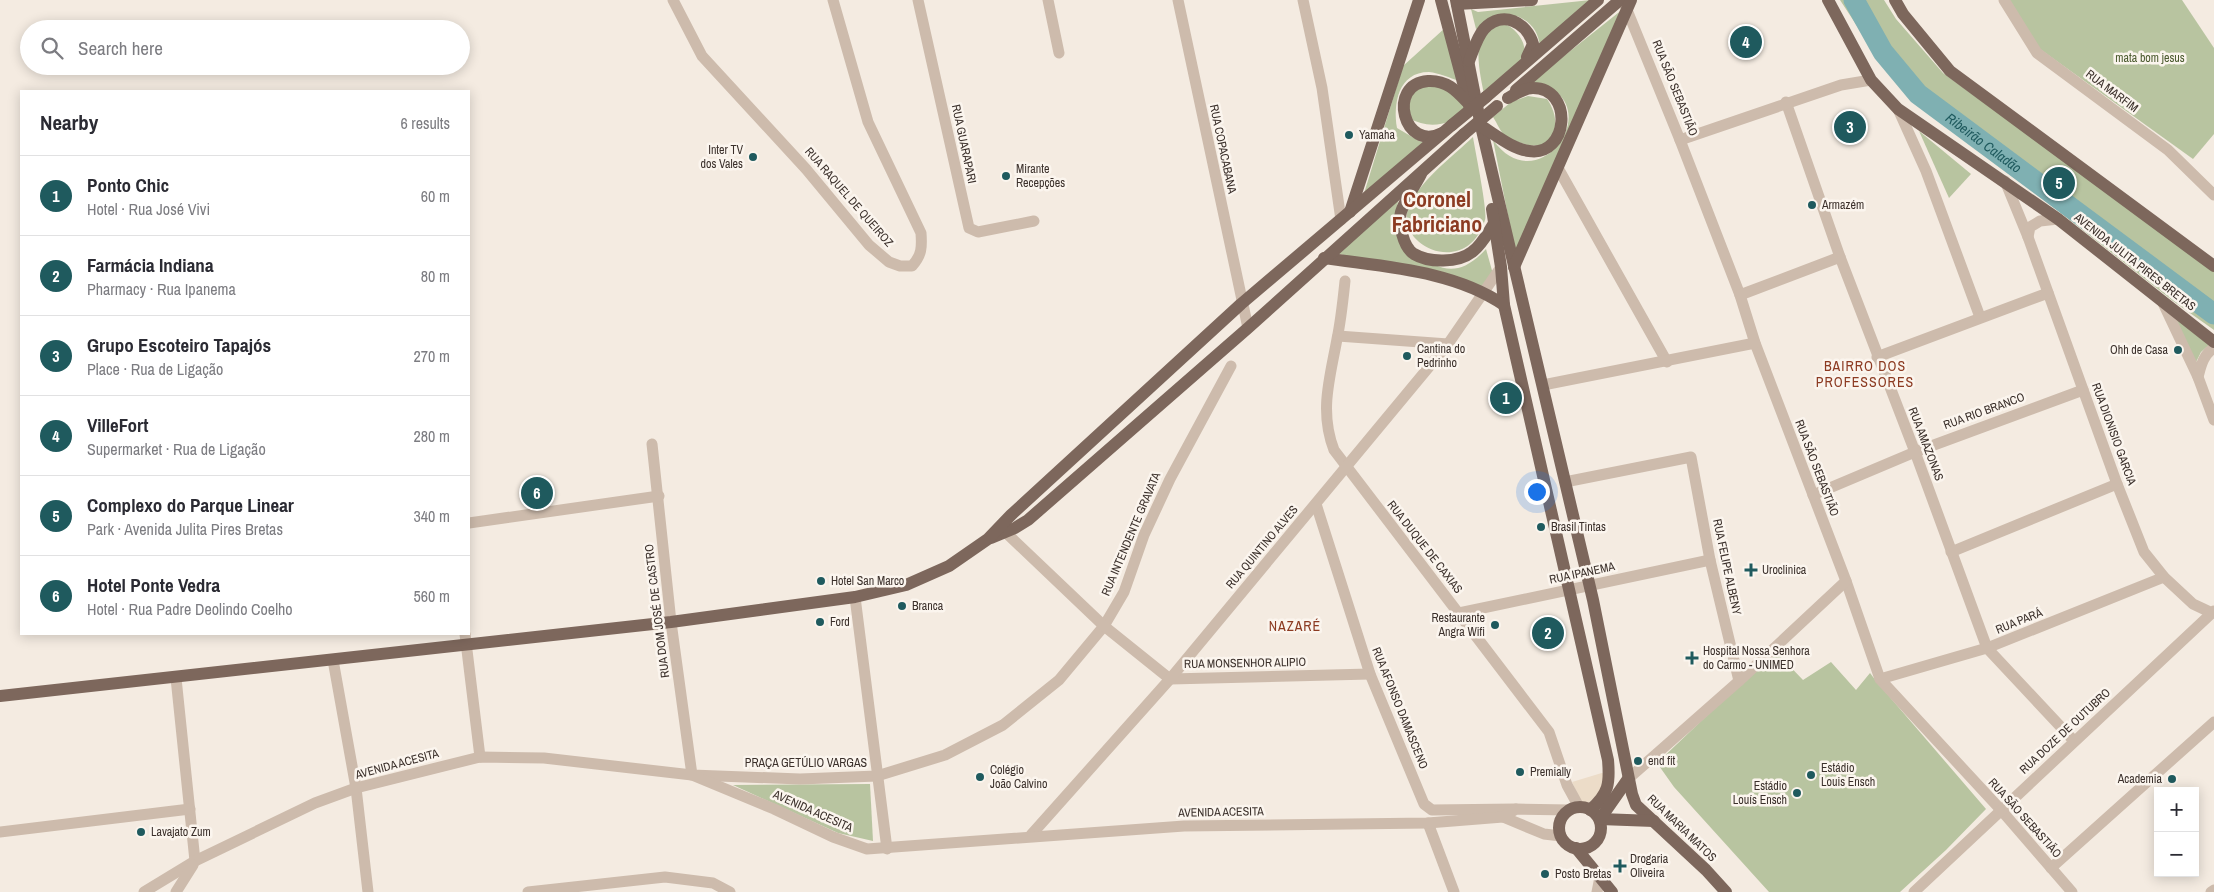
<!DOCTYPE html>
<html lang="en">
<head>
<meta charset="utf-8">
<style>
  :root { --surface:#fff; --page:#f7f7f7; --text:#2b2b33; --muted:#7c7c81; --line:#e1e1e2; --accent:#1f5a5e }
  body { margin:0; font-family:"Archivo Narrow",sans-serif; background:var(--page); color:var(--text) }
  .controls { position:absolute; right:15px; bottom:15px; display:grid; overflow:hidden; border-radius:0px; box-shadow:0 2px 12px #0003 }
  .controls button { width:45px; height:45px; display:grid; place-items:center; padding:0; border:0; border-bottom:1px solid var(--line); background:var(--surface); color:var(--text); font:25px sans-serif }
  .you { position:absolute; left:1536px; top:491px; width:18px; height:18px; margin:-12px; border:4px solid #fff; border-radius:50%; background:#1a73e8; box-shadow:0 0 0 8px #1a73e833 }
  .badge { display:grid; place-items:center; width:32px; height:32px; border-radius:50%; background:var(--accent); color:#fff; font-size:16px; font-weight:700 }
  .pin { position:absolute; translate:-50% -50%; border:2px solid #fff; box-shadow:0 1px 5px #0006 }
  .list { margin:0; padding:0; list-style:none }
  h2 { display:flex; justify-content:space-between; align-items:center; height:65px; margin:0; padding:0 20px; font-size:21px }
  h2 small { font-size:16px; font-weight:400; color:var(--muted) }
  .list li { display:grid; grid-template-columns:32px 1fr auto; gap:15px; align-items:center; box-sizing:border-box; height:80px; padding:0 20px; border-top:1px solid var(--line) }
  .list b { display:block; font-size:19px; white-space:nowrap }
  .list p { margin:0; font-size:16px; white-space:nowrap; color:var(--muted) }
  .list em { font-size:16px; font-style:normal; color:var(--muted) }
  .icon { flex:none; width:28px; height:28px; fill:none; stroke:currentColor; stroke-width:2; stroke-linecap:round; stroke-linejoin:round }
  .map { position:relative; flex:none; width:2214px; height:892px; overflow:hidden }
  .search { position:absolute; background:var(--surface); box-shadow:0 2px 12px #0003; left:20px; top:20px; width:450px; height:55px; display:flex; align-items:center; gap:12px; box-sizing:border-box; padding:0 18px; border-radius:28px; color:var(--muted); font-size:19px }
  .panel { position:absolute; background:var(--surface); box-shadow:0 2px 12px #0003; left:20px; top:90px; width:450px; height:545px; border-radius:0px }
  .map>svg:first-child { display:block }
  .green { fill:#b8c4a0 }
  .plaza { fill:#ecdcc8 }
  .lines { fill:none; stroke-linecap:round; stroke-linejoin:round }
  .river { stroke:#7fb0b2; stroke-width:21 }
  .minor { stroke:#cdbbac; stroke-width:11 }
  .major { stroke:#7d675c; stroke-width:12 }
  .major-bridge { stroke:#7d675c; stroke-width:12 }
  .poi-dot { fill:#1f5a5e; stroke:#fbf5ee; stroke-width:2 }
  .labels { text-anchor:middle; stroke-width:5; stroke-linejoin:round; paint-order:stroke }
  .park-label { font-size:12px; fill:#4a5a2e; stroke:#fbf5ee }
  .street-label { font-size:12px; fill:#3b302b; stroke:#fbf5ee }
  .poi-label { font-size:12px; fill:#3b302b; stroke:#fbf5ee; text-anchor:start }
  .water-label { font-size:14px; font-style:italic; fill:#1f5a5e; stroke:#fbf5ee }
  .neighbourhood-label { font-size:14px; letter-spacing:1px; fill:#8c3b22; stroke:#fbf5ee }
  .town-label { font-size:22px; font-weight:bold; fill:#8c3b22; stroke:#fbf5ee }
</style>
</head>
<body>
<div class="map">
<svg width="2214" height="892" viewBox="0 0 2214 892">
  <rect width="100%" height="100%" fill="#f4ebe1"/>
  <g class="green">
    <path d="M1591 0 1540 46C1538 31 1531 22 1517 16L1476 29 1471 9 1478 12Z"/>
    <path d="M1840 0H1884L1896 19 1943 73 2214 270V330L2173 301 1912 96 1876 55Z"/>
    <path d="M2008 0H2182L2214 48V134L2193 159 2033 44Z"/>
    <path d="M1623 9 1516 256 1493 140C1535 198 1595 121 1556 92 1549 87 1538 85 1530 83Z"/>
    <path d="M1507 25C1520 32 1531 49 1520 63 1511 75 1496 84 1484 94 1481 78 1470 36 1491 27 1496 25 1502 25 1507 25Z"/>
    <path d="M1445 28 1459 81C1450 78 1439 73 1429 72 1398 72 1393 104 1397 128L1419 141 1431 144 1362 200 1403 66Z"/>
    <path d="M1425 83 1453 92 1467 111C1450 125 1429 130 1409 118L1408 93Z"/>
    <path d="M1528 96 1547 99C1564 123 1555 155 1521 143 1517 141 1510 140 1506 137 1501 133 1497 123 1493 117L1511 102Z"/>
    <path d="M1919 131 1971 174 1949 198Z"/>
    <path d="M1473 137C1475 150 1488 212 1485 220 1466 281 1390 244 1410 204 1423 178 1452 157 1473 137Z"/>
    <path d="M1399 198 1397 206 1399 238C1430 263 1451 287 1486 249L1493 274 1484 287 1335 253Z"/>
    <path d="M2175 318 2209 345 2201 352 2195 364Z"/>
    <path d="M1775 651 1803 680 1831 662 1856 690 1870 673 1876 681 1986 809 1946 850 1900 892H1769L1674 787 1657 763Z"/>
    <path d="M870 784 873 841 838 833 733 785Z"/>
  </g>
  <path class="plaza" d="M1605 772 1604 789 1586 805 1582 803 1572 782Z"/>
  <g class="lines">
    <path class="river" id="s1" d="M1854 0 1883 52 1918 94 2214 314"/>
    <g class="minor">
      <path d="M673 0 702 56 806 169 869 245 889 262 900 266H912C922 255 922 247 921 233L868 122 833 0"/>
      <path d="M918 0 969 228 978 232 1034 221"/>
      <path d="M1048 0 1059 53"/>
      <path d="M1178 0 1248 328"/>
      <path d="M1303 0 1322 88 1341 220"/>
      <path d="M2004 0 2037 53 2168 150 2214 195"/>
      <path d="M1625 5 1680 140 1740 295 1755 343 1846 581 1880 679 2001 810 2072 892"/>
      <path d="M1786 102 1840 257 1915 452 1987 648 2074 741"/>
      <path d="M1898 109 1926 171 1980 317"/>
      <path d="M1680 140 1841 85 1871 80"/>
      <path d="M1558 168 1667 362"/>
      <path d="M2005 181 2028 237 2117 484 2144 552 2164 577 2193 604 2212 613"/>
      <path d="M2028 237 2030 227 2040 221 2058 219"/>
      <path d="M1345 281C1343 300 1341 320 1337 339 1330 378 1319 411 1334 450L1549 732 1567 785 1579 807"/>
      <path d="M1740 295 1840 257"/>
      <path d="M2162 301 2198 377 2214 420"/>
      <path d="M1338 336 1448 344"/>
      <path d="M1877 357 2048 293"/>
      <path d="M2198 377C2201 366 2203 355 2214 348"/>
      <path d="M1543 385 1755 343"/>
      <path d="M652 444 671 622 692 775 800 779 877 776 945 755 1003 725 1059 680 1104 626 1124 592 1144 535 1170 479 1231 366"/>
      <path d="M1565 482 1691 457 1710 560 1739 681"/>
      <path d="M1813 495 1915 452 2083 390"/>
      <path d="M1316 504 1370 674 1424 804 1432 810 1516 809"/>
      <path d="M469 523 659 496"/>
      <path d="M1000 527 1104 626 1170 679 1370 674"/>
      <path d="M1951 552 2117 484"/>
      <path d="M855 597 887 849"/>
      <path d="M1459 613 1710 560"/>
      <path d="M465 634 480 757"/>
      <path d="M333 660 356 788 368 892"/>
      <path d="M176 678 195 861"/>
      <path d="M1880 679 1987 648 2164 577"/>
      <path d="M1628 779 1739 681 1846 581"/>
      <path d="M1503 817 1544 834 1561 836"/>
      <path d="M1428 823 1454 892"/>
      <path d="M0 832 190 809"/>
      <path d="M1031 835 1170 679 1448 344 1501 267"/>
      <path d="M2051 868 2214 722"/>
      <path d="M144 892 195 861 315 803 356 788 480 757 544 758 692 775 774 809 833 837 867 849 1184 826 1428 823 1503 817 1516 809 1570 810"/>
      <path d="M176 892 193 865"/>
      <path d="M528 892 665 877 713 883 730 892"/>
      <path d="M1597 892 1600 877"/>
      <path d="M1914 892 2214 611"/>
      <path d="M2211 892 2214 890"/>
    </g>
    <g class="major">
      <path d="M1441 0 1470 109"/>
      <path d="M1456 0 1481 126 1593 600 1632 794 1636 805 1706 870 1726 892"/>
      <path d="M1828 0 1871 80 1898 109 2058 219 2214 342"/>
      <path d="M1895 0 1903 14 1950 71 2214 266"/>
      <path d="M1457 4 1532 0"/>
      <path d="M1469 61C1473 51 1477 37 1484 29 1503 9 1527 23 1533 44L1527 57"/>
      <path d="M1516 90 1620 0"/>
      <path d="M1486 97 1598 0"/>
      <path d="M1481 126C1496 135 1512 149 1529 151 1569 157 1574 88 1533 88 1525 88 1515 94 1508 98"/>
      <path d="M1442 133C1404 153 1386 84 1428 81 1446 80 1456 90 1467 102"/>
      <path d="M1421 174C1415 186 1405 199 1401 212 1398 223 1403 247 1414 254 1429 263 1458 263 1472 252 1482 245 1488 232 1495 222"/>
      <path d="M1492 209 1501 267 1504 305 1608 760C1610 783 1609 794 1590 810"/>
      <path d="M1350 212 1419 0"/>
      <path d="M1324 258C1384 267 1453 270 1504 305"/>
      <path d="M1514 267 1631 0"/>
      <path d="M991 538 1015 528 1028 520 1248 328 1464 134"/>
      <path d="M0 696 671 622 855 597 906 585 949 566 988 539 1011 515 1241 304 1452 125"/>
      <circle cx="1580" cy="828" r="21"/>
      <path d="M1600 819 1654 821"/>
      <path d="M1600 819 1628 779"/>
      <path d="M1576 848 1612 892"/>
    </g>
    <g class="major-bridge">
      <path d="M1452 125 1486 97"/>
      <path d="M1464 134 1497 106"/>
    </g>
  </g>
  <g class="poi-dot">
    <circle cx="1349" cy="135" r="5"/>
    <circle cx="753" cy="157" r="5"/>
    <circle cx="1006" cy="176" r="5"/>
    <circle cx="1812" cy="205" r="5"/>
    <circle cx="2178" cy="350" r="5"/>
    <circle cx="1407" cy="356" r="5"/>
    <circle cx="1541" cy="527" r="5"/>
    <path d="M1748.5 562.5h5v5h5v5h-5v5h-5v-5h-5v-5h5z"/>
    <circle cx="821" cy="581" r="5"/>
    <circle cx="902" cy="606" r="5"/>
    <circle cx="820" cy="622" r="5"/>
    <circle cx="1495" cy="625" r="5"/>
    <path d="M1689.5 650.5h5v5h5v5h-5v5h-5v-5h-5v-5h5z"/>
    <circle cx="1638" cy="761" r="5"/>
    <circle cx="1520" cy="772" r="5"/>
    <circle cx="1811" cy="775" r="5"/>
    <circle cx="980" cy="777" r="5"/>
    <circle cx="2172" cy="779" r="5"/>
    <circle cx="1797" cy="793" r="5"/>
    <circle cx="141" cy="832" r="5"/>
    <path d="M1617.5 858.5h5v5h5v5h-5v5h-5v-5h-5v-5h5z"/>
    <circle cx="1545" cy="874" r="5"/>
  </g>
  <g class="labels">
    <g class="park-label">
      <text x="2150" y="62">mata bom jesus</text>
    </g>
    <g class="street-label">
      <text transform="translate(1675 88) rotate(68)" y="4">RUA SÃO SEBASTIÃO</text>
      <text transform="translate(2112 91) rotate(37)" y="4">RUA MARFIM</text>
      <text transform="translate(964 144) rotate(78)" y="4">RUA GUARAPARI</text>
      <text transform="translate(1223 149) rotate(78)" y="4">RUA COPACABANA</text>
      <text transform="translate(849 197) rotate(49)" y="4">RUA RAQUEL DE QUEIROZ</text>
      <text transform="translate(2135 262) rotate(38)" y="4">AVENIDA JULITA PIRES BRETAS</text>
      <text transform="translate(1984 411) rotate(-20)" y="4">RUA RIO BRANCO</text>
      <text transform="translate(2114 434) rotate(70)" y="4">RUA DIONISIO GARCIA</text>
      <text transform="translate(1926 444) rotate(69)" y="4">RUA AMAZONAS</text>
      <text transform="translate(1817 468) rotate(69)" y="4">RUA SÃO SEBASTIÃO</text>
      <text transform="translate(1131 534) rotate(-67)" y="4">RUA INTENDENTE GRAVATA</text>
      <text transform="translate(1262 547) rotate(-50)" y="4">RUA QUINTINO ALVES</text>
      <text transform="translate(1425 547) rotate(52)" y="4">RUA DUQUE DE CAXIAS</text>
      <text transform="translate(1727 567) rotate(78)" y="4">RUA FELIPE ALBENY</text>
      <text transform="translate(1582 573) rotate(-12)" y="4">RUA IPANEMA</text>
      <text transform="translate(657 611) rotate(-97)" y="4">RUA DOM JOSÉ DE CASTRO</text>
      <text transform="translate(2019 621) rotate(-22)" y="4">RUA PARÁ</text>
      <text transform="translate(1245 663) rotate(-1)" y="4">RUA MONSENHOR ALIPIO</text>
      <text transform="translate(1400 708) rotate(68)" y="4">RUA AFONSO DAMASCENO</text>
      <text transform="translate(2065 731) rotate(-43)" y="4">RUA DOZE DE OUTUBRO</text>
      <text x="806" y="767">PRAÇA GETÚLIO VARGAS</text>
      <text transform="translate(397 764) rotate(-15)" y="4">AVENIDA ACESITA</text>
      <text transform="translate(813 811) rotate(24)" y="4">AVENIDA ACESITA</text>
      <text transform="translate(1221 812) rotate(-1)" y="4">AVENIDA ACESITA</text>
      <text transform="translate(2025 818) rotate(48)" y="4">RUA SÃO SEBASTIÃO</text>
      <text transform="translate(1682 828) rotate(44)" y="4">RUA MARIA MATOS</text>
    </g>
    <g class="poi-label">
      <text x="1359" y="139">Yamaha</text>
      <text x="743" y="154" text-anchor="end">Inter TV<tspan x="743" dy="14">dos Vales</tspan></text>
      <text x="1016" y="173">Mirante<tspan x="1016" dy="14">Recepções</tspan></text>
      <text x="1822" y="209">Armazém</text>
      <text x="1417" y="353">Cantina do<tspan x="1417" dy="14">Pedrinho</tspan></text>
      <text x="2168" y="354" text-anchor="end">Ohh de Casa</text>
      <text x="1551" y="531">Brasil Tintas</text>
      <text x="1762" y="574">Uroclinica</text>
      <text x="831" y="585">Hotel San Marco</text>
      <text x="912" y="610">Branca</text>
      <text x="1485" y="622" text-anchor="end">Restaurante<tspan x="1485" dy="14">Angra Wifi</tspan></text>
      <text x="830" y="626">Ford</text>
      <text x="1703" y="655">Hospital Nossa Senhora<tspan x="1703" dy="14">do Carmo - UNIMED</tspan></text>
      <text x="1648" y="765">end fit</text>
      <text x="1821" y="772">Estádio<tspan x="1821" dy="14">Louis Ensch</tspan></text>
      <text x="990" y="774">Colégio<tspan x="990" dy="14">João Calvino</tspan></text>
      <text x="1530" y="776">Premially</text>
      <text x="2162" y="783" text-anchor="end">Academia</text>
      <text x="1787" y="790" text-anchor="end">Estádio<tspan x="1787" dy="14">Louís Ensch</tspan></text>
      <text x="151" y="836">Lavajato Zum</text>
      <text x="1630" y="863">Drogaria<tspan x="1630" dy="14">Oliveira</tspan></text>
      <text x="1555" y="878">Posto Bretas</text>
    </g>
    <g class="water-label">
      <text dy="5" stroke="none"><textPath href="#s1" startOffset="196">Ribeirão Caladão</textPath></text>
    </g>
    <g class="neighbourhood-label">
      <text x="1865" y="371">BAIRRO DOS<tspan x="1865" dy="16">PROFESSORES</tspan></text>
      <text x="1295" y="631">NAZARÉ</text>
    </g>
    <g class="town-label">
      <text x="1437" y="207">Coronel<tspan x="1437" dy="25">Fabriciano</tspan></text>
    </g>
  </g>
</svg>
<div class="controls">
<button>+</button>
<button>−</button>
</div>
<div class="you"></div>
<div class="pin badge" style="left:1506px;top:398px">1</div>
<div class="pin badge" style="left:1548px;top:633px">2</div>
<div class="pin badge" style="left:1850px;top:127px">3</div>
<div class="pin badge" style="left:1746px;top:42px">4</div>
<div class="pin badge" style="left:2059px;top:183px">5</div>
<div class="pin badge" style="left:537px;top:493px">6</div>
<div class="search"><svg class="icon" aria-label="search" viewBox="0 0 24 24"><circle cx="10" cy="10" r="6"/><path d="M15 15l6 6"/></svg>Search here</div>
<section class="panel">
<h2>Nearby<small>6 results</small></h2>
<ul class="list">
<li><span class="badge">1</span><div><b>Ponto Chic</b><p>Hotel · Rua José Vivi</p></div><em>60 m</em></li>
<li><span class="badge">2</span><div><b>Farmácia Indiana</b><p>Pharmacy · Rua Ipanema</p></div><em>80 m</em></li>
<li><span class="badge">3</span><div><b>Grupo Escoteiro Tapajós</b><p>Place · Rua de Ligação</p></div><em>270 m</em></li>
<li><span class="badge">4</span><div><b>VilleFort</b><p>Supermarket · Rua de Ligação</p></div><em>280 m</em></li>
<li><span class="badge">5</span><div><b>Complexo do Parque Linear</b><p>Park · Avenida Julita Pires Bretas</p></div><em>340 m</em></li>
<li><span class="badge">6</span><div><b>Hotel Ponte Vedra</b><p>Hotel · Rua Padre Deolindo Coelho</p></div><em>560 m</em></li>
</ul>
</section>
</div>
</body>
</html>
